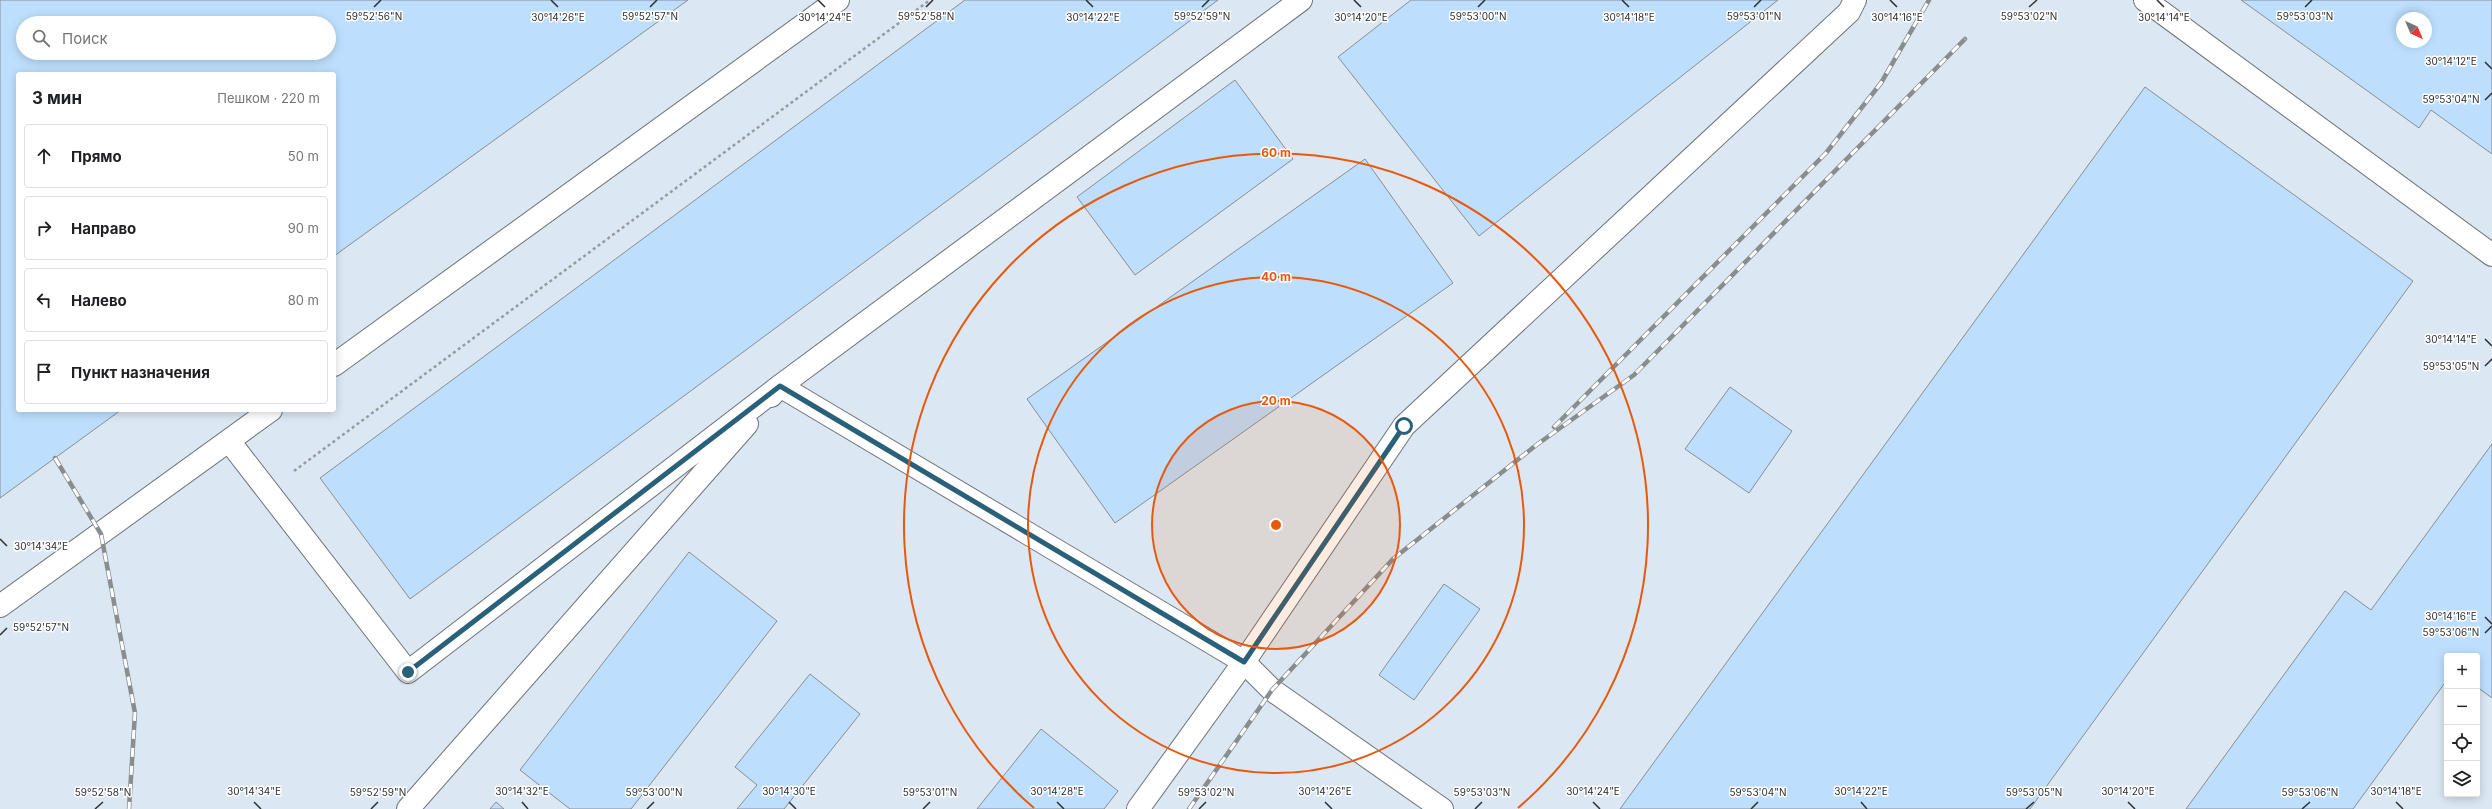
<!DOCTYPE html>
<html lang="ru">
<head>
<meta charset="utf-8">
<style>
  :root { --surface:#fff; --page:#f6f6f6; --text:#202124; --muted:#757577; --line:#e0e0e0 }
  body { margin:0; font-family:Inter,sans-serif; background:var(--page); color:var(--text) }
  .controls { position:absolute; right:12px; bottom:12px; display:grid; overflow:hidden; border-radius:4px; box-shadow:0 2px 10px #0003 }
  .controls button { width:36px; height:36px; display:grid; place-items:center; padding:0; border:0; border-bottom:1px solid var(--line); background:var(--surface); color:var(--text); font:20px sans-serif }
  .compass { position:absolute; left:2396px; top:12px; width:36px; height:36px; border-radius:50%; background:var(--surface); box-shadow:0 2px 10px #0003; rotate:136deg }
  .stop { position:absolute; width:12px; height:12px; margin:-9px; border:3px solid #29607a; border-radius:50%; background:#fff }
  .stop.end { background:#29607a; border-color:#fff; box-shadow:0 1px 4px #0008 }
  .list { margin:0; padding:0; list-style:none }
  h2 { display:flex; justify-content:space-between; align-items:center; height:52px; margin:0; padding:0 16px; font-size:17px }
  h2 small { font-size:13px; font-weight:400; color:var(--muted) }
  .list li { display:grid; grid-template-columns:26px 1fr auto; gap:12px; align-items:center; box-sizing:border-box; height:64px; margin:0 8px 8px; padding:0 8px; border:1px solid var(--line); border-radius:4px }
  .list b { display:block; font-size:15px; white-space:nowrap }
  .list em { font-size:13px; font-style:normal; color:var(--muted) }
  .icon { flex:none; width:22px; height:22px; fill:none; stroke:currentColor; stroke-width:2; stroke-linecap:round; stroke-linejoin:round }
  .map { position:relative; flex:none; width:2492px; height:809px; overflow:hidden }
  .search { position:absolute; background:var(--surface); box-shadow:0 2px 10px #0003; left:16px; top:16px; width:320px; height:44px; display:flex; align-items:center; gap:10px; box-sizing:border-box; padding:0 14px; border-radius:22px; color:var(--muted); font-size:15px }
  .panel { position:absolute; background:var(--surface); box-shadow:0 2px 10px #0003; left:16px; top:72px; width:320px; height:340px; border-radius:4px }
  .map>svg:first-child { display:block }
  .built { fill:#dbe7f2; fill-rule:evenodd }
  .building { fill:#bddffd; stroke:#888e92; fill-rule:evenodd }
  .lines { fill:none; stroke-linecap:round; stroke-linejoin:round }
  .lane-casing { stroke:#6e7378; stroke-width:24 }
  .path { stroke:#979b9f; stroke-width:2.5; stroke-dasharray:3 3; stroke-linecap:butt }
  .lane { stroke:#fff; stroke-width:22 }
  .rail-casing { stroke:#888d90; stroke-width:4.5 }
  .rail { stroke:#fff; stroke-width:3; stroke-dasharray:9; stroke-linecap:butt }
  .route { stroke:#29607a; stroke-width:5 }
  .ticks { fill:none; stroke:#2c2f31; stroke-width:1.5 }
  .ring { fill:none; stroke:#e8590c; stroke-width:2 }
  .ticks-label { font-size:10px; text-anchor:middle; fill:#2c2f31; stroke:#fff; stroke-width:3; stroke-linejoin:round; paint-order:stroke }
  .centre { fill:#e8590c; stroke:#fff; stroke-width:2 }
  .ring-label { font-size:12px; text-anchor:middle; font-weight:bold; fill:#e8590c; stroke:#fff; stroke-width:3; stroke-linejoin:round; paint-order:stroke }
</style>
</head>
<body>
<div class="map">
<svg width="2492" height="809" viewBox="0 0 2492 809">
  <rect width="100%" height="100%" fill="#ebf1f7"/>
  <path class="built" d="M0 0H2492V809H0ZM2402 18H2426V42H2402ZM23 23H329V53H23ZM18 74H334V410H18ZM2447 656H2477V794H2447Z"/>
  <g class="building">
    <path d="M0 0H688L334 256V74H18V410H121L0 498ZM23 23H329V53H23Z"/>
    <path d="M965 0H1218L410 599 320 478Z"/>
    <path d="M1411 0H1778L1479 236 1338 57Z"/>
    <path d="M2241 0H2492V154L2431 110 2419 128ZM2402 18H2426V42H2402Z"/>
    <path d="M1235 80 1293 159 1135 275 1077 197Z"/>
    <path d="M2145 87 2413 281 2030 809H1620Z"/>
    <path d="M1365 159 1453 283 1115 523 1027 399Z"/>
    <path d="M1730 387 1792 431 1749 493 1685 449Z"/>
    <path d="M2492 444V698L2477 687V656H2447V680L2353 809H2186L2345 591 2371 610Z"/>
    <path d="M689 552 777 621 631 809H570L520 770Z"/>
    <path d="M1444 584 1480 609 1414 700 1379 675Z"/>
    <path d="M810 674 860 714 784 809H737L757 785 735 767Z"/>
    <path d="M1041 729 1118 791 1104 809H977Z"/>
    <path d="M496 802 504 809H490Z"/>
  </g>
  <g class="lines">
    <g class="lane-casing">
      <g id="lane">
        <path d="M2145 0 2492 255"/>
        <path d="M334 365 838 0"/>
        <path d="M771 396 780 386 1244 662 1272 690 1442 809"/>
        <path d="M229 441 408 672 780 386 1301 0"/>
        <path d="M0 606 271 410"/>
        <path d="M408 809 747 424"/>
        <path d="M1138 809 1244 662 1404 426 1849 12 1855 0"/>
      </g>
    </g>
    <path class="path" d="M294 471 930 0"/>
    <use href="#lane" class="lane"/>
    <g class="rail-casing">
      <g id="rail">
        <path d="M1554 427 1826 153 1881 83 1929 0"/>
        <path d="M55 458 101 534 135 713 129 809"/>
        <path d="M1189 809 1272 690 1393 559 1535 446 1634 375 1965 39"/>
      </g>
    </g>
    <use href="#rail" class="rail"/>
  </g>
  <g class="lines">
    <path class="route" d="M408 672 780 386 1244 662 1404 426"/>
  </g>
  <path class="ticks" d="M551 0 558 7M818 0 825 7M1086 0 1093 7M1354 0 1361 7M1622 0 1629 7M1890 0 1897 7M2157 0 2164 7M374 7 381 0M650 7 657 0M926 7 933 0M1202 7 1209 0M1478 7 1485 0M1754 7 1761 0M2029 7 2037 0M2305 7 2312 0M2485 62 2492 69M2485 100 2492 93M2485 339 2492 346M2485 366 2492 359M0 539 7 546M2485 617 2492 624M2485 633 2492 626M0 635 7 628M254 802 261 809M522 802 528 809M789 802 796 809M1057 802 1064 809M1325 802 1332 809M1593 802 1600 809M1861 802 1867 809M2128 802 2135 809M2396 802 2403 809M95 809 103 802M371 809 378 802M647 809 654 802M923 809 930 802M1199 809 1206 802M1475 809 1482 802M1751 809 1758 802M2026 809 2034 802M2302 809 2310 802"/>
  <circle cx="1276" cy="525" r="124" fill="#e8590c" fill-opacity=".12"/>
  <g class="ring">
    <circle cx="1276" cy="525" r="124"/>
    <circle cx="1276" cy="525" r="248"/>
    <path d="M1034 808A372 372 0 1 1 1518 808"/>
  </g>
  <g class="ticks-label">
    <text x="374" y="20">59°52'56"N</text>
    <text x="650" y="20">59°52'57"N</text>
    <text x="926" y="20">59°52'58"N</text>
    <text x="1202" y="20">59°52'59"N</text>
    <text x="1478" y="20">59°53'00"N</text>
    <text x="1754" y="20">59°53'01"N</text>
    <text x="2029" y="20">59°53'02"N</text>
    <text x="2305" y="20">59°53'03"N</text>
    <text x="558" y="21">30°14'26"E</text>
    <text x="825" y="21">30°14'24"E</text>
    <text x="1093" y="21">30°14'22"E</text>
    <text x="1361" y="21">30°14'20"E</text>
    <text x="1629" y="21">30°14'18"E</text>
    <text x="1897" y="21">30°14'16"E</text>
    <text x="2164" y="21">30°14'14"E</text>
    <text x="2451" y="65">30°14'12"E</text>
    <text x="2451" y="103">59°53'04"N</text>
    <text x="2451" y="343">30°14'14"E</text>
    <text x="2451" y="370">59°53'05"N</text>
    <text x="41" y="550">30°14'34"E</text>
    <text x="2451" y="620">30°14'16"E</text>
    <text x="41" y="631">59°52'57"N</text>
    <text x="2451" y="636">59°53'06"N</text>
    <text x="254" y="795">30°14'34"E</text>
    <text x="522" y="795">30°14'32"E</text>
    <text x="789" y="795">30°14'30"E</text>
    <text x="1057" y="795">30°14'28"E</text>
    <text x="1325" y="795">30°14'26"E</text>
    <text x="1593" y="795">30°14'24"E</text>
    <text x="1861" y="795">30°14'22"E</text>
    <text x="2128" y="795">30°14'20"E</text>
    <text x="2396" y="795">30°14'18"E</text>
    <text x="103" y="796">59°52'58"N</text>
    <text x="378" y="796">59°52'59"N</text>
    <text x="654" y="796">59°53'00"N</text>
    <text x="930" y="796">59°53'01"N</text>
    <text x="1206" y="796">59°53'02"N</text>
    <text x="1482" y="796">59°53'03"N</text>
    <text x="1758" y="796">59°53'04"N</text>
    <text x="2034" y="796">59°53'05"N</text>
    <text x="2310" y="796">59°53'06"N</text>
  </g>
  <circle cx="1276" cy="525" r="6" class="centre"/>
  <g class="ring-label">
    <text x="1276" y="157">60 m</text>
    <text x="1276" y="281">40 m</text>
    <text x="1276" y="405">20 m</text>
  </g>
</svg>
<div class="controls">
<button>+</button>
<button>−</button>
<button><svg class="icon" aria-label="locate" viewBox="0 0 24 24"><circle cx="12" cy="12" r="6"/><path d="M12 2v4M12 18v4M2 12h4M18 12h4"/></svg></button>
<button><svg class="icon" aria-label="layers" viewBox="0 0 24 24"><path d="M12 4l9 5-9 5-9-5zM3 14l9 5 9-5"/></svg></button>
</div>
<svg class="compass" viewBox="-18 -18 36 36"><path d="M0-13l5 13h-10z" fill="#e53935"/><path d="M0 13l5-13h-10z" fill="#757577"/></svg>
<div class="stop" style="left:1404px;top:426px"></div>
<div class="stop end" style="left:408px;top:672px"></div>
<div class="search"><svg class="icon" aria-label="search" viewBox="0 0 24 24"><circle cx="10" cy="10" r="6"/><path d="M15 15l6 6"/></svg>Поиск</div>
<section class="panel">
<h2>3 мин<small>Пешком · 220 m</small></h2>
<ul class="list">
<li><svg class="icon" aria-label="ahead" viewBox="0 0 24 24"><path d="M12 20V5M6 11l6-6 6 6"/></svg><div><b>Прямо</b></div><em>50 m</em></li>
<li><svg class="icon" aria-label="right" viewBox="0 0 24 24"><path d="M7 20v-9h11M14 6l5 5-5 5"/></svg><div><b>Направо</b></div><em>90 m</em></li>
<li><svg class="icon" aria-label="left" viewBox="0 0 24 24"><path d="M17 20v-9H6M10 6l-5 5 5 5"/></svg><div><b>Налево</b></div><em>80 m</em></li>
<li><svg class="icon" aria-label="arrive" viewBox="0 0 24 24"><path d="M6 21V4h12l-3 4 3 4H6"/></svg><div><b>Пункт назначения</b></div></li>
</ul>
</section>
</div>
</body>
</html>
